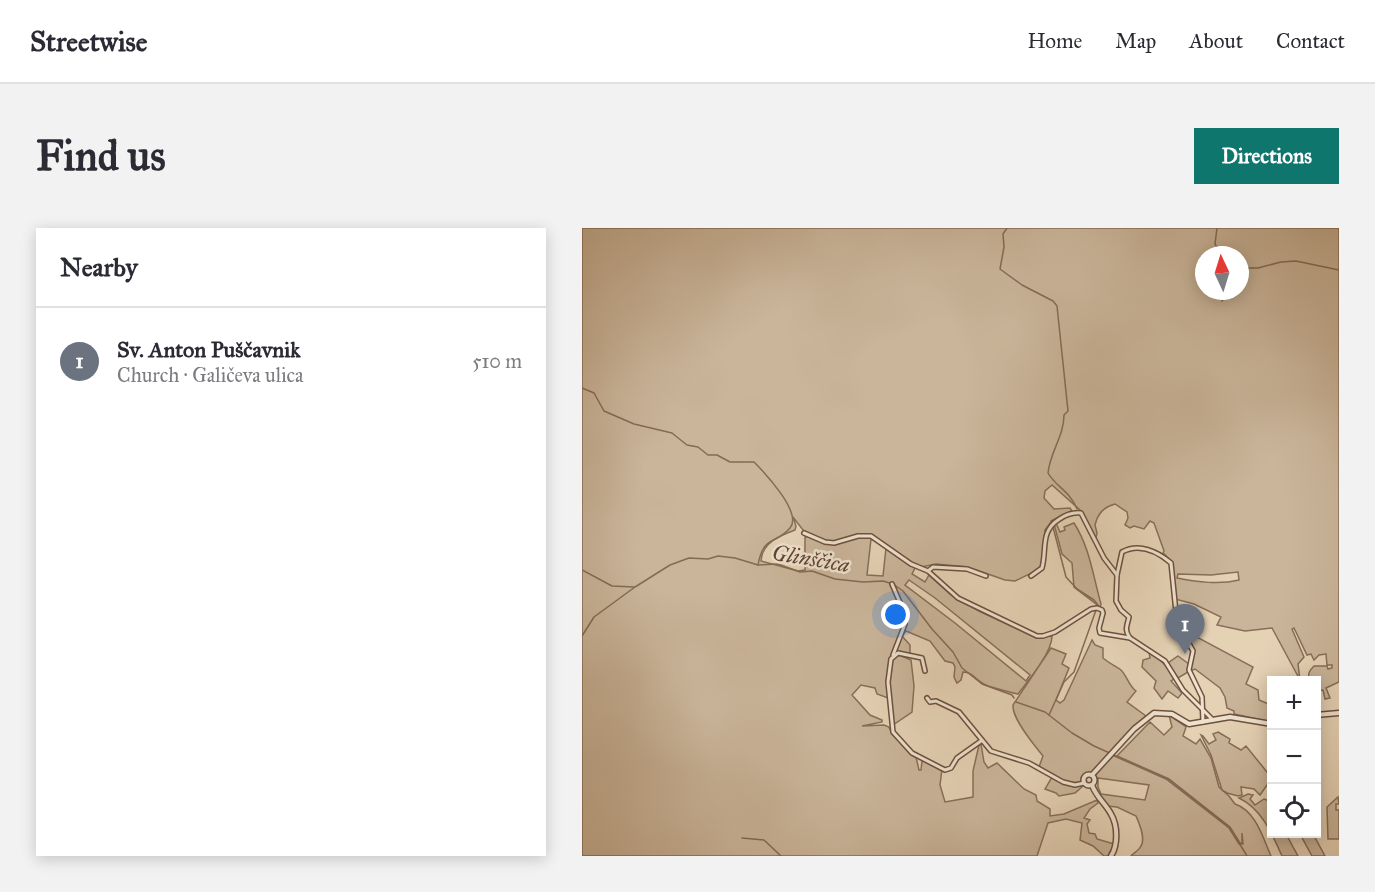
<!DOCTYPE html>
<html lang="en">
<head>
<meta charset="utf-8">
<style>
  :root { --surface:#fff; --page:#f2f2f3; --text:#2b2b33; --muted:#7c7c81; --line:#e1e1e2; --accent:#0f766e }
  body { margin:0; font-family:"IM FELL Great Primer",serif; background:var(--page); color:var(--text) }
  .controls { position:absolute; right:18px; bottom:18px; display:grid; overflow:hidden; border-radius:0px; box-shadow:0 3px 15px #0003 }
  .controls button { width:54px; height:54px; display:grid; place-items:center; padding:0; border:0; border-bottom:2px solid var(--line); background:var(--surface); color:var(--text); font:30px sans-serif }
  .compass { position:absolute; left:613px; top:18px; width:54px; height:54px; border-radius:50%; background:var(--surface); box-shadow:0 3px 15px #0003; rotate:356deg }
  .you { position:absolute; left:314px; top:387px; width:21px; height:21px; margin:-15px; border:4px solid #fff; border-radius:50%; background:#1a73e8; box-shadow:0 0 0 9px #1a73e833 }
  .badge { display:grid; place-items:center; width:39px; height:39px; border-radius:50%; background:var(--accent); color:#fff; font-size:20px; font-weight:700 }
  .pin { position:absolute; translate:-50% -50px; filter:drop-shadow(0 2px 3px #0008) }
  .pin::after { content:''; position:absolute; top:32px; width:21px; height:18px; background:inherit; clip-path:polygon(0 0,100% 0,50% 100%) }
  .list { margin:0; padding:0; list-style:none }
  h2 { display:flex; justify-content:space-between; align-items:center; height:78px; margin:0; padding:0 24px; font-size:26px }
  h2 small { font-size:20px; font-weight:400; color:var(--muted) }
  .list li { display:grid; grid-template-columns:39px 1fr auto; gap:18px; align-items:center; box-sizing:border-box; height:108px; padding:0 24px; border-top:2px solid var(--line) }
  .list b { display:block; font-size:22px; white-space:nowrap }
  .list p { margin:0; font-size:20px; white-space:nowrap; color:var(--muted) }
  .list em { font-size:20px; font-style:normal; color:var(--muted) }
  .icon { flex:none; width:33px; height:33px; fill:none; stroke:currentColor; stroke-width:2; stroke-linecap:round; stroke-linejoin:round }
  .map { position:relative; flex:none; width:757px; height:628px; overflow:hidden; border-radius:0px }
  header { display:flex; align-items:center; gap:36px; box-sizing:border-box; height:84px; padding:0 30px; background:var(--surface); border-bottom:2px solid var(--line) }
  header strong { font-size:28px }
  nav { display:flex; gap:33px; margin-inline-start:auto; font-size:21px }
  .intro { display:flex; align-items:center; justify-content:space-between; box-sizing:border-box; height:144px; padding:0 36px }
  h1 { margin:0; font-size:42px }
  .button { padding:15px 27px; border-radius:0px; background:var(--accent); color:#fff; font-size:21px; font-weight:700 }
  main { display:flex; gap:36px; padding:0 36px }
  aside { flex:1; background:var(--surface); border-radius:0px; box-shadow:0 3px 15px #0003 }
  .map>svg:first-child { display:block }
  .green { fill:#cab59a; stroke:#886e58; stroke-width:1.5; fill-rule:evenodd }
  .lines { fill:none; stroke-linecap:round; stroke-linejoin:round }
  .stream { stroke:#856a55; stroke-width:1.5 }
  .minor-casing { stroke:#6e513e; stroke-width:6 }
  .tertiary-casing { stroke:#6e513e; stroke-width:7 }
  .minor { stroke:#eee2cf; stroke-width:3 }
  .tertiary { stroke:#eee2cf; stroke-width:4 }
  .labels { text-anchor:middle; stroke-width:5; stroke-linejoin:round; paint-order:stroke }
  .water-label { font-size:22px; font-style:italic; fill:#614230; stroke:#eee2cf }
</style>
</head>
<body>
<header>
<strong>Streetwise</strong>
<nav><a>Home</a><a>Map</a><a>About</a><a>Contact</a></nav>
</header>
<div class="intro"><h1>Find us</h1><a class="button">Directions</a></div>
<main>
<aside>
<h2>Nearby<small></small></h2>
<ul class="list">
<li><span class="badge" style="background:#6b7280">1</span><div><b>Sv. Anton Puščavnik</b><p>Church · Galičeva ulica</p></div><em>510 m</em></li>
</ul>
</aside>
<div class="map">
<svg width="757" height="628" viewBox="0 0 757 628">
  <rect width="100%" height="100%" fill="#e5d2b5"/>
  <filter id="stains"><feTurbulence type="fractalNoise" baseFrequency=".00333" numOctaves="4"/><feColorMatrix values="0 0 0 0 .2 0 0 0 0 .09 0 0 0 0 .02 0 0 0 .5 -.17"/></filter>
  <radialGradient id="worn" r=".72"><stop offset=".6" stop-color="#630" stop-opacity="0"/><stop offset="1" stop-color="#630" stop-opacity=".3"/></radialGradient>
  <g class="green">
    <path d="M0 0H757V454L744 460 748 470 743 471 741 462 735 463 734 452H727C726 445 727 443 732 438H745L746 441 750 440V437H745L744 426 737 427 732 432 729 426 725 427 712 400 710 401 722 429 716 436 718 452 690 400 663 403 635 397 639 389 612 376 593 371C592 356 594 334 581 325L582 323 572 295 568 293 562 301 552 298 548 300 543 297 546 290 545 284 533 276C522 279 516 285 513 297L515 305 514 310 498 282 470 257 463 263 462 270 472 281 488 280 490 283 469 294 463 302 460 336 456 342 433 353 423 352 386 339 354 336 339 339 329 335 312 322 289 311 285 347 301 348 304 320 333 340 330 346 343 354 347 347 369 367 397 383 453 409 470 408C470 425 446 453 436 466 426 464 416 461 406 458 394 454 392 444 381 444L379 452 375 455 372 449 373 439 371 435 363 433 348 413 324 403 320 408 328 417V425L327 426 311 423 306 438V470L295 466 293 460 279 457 270 467 288 487 300 492V494L280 498 302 497 307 499 310 506 334 529 337 542H339L340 533 343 532 360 541 358 557 363 574 391 569V543L397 517 399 516 402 534 406 540 415 535 442 561 454 567 455 573 468 581V588L482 586 515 572 516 575 508 581 502 590 508 592 505 596 507 605 513 606 515 611 532 616 526 628H522L511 618 498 612 500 595 484 591 466 595 455 628H0ZM622 27H658V63H622ZM211 289 221 302 232 308 223 309V342L216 343 179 333C180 315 197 308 213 302L214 298ZM656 344 657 352C637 357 616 354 595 350L596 346 629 347ZM327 352 353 370 448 447 444 453 373 395 323 357Z"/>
    <path d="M474 295 478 304 483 302 482 299 492 295C508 320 511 348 519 376L518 379 492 359 490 335 480 326 472 296Z"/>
    <path d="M596 393 602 397H612L609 406 671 439 664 456 676 462 677 472 689 477V494L652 486V483L645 480 643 469 638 460 613 441 608 443 612 426Z"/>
    <path d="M510 412 513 417 521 420V430C527 435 533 438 539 442 545 448 547 458 554 463L545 474 564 488 534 517 510 546 503 547 500 554C484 558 471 547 457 539L461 528C452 517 430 491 431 477L469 420 484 426 480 436 487 440 474 472 478 475 482 472Z"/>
    <path d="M567 424C579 432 586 438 592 451L589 453 600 465 596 470 586 463 580 471 572 460 574 453 560 439 561 432 568 430Z"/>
    <path d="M317 427 329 432 332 458 330 484 311 497 307 454 310 431Z"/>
    <path d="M596 428 607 436 606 444 596 450 586 435Z"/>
    <path d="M587 487 604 499 601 508 614 516 618 511 629 530 637 559 647 568 653 576C674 583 681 610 689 628H549C552 624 557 623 559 618 564 610 557 595 554 588L535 579 525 578 512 558 514 546 530 527 584 551 647 600 657 616H661L660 605V615H658L648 599 587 551 535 528 568 494 582 507 590 499ZM516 550 567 557 563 572 519 566 516 559Z"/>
    <path d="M636 504 648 511 647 515 659 522 664 518 689 549V560L685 557 678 567 672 561 659 559 660 567 656 568 645 565 640 562 629 527 619 507 621 508 627 516 634 512 631 506Z"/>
    <path d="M470 549 478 554 501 558 493 565 477 568 474 565 463 561Z"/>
    <path d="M666 566 671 567 668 571 673 577 682 571 685 572 689 579 690 606H704L716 628H700C690 606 680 581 657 570Z"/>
    <path d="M756 569 757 576H754V582H757V611H746L745 579Z"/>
    <path d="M718 606H731L743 628H730Z"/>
  </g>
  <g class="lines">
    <g class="stream">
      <path d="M425 0 421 6 422 19 418 41 440 57 471 73 475 78 486 183 482 187C482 208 468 224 466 245 474 259 487 262 495 281"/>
      <path d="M635 0 633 16 639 27"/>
      <path d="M658 40H676L699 34 714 33 757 42"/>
      <path d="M640 73 646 63"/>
      <path d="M0 160 12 165 22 183 52 196 90 205 105 217 116 219 126 227H135L148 234H172C182 244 221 285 208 300 195 316 181 307 176 337"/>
      <path d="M469 293 489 283"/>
      <path d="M471 299 484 349 495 361 512 372 516 377"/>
      <path d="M0 342 30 358 52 359"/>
      <path d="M0 408 12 389 53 359 88 337 107 330 126 331 136 328 153 330 176 337 196 336 218 344 230 343 253 351 281 354 301 353 311 356 321 363 350 401 371 424 380 440 400 456 430 467 432 470"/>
      <path d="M434 474 463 484 490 505 512 518 586 551 648 600 665 628"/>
      <path d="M467 487 482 454 492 444 514 382"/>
      <path d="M160 610 182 612 199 628"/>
    </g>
    <g class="minor-casing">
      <g id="minor">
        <path d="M222 305 243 314 252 315 276 308H289L329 336 346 343 376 370 455 408H461L473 404 509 381 515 380 520 382 521 385 517 400 518 405 548 410"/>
        <path d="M346 343 351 339 385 341 404 348"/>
        <path d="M535 347 540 324C557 315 575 323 589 335L595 394 611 423 607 442 620 469 621 494"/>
        <path d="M449 348 460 340C465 322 458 304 476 292 483 287 490 284 499 285L522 330 535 347 534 373 539 382 547 389C545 398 542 402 548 410L583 433 601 462 630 491"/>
        <path d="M310 356 319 377 323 396 311 427"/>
        <path d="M343 443 340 430 316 425 309 431 306 454 311 504 330 525 363 542 369 540 375 530 399 513"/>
        <path d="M345 470 348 474 354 473 377 484 409 523 447 535 481 554 493 557 502 555"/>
      </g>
    </g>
    <g class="tertiary-casing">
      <g id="tertiary">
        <path d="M734 487 757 485"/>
        <circle cx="507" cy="552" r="5.5"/>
        <path d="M510 547 552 501 572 485 590 486 607 496 648 489 690 496"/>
        <path d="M510 557C514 569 523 575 529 586 536 598 536 617 529 628"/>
      </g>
    </g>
    <use href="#minor" class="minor"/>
    <use href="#tertiary" class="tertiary"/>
  </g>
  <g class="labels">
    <g class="water-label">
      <text transform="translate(229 330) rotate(9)" y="8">Glinščica</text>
    </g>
  </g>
  <rect width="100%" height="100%" filter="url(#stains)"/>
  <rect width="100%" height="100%" fill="url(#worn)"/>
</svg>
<div class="controls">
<button>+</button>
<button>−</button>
<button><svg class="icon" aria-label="locate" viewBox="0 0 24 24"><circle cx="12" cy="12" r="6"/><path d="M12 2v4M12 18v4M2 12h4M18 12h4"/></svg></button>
</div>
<svg class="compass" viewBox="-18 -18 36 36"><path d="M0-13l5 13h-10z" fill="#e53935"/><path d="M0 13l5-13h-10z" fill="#7c7c81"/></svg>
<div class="you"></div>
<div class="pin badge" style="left:603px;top:426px;background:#6b7280">1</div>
</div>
</main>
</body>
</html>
